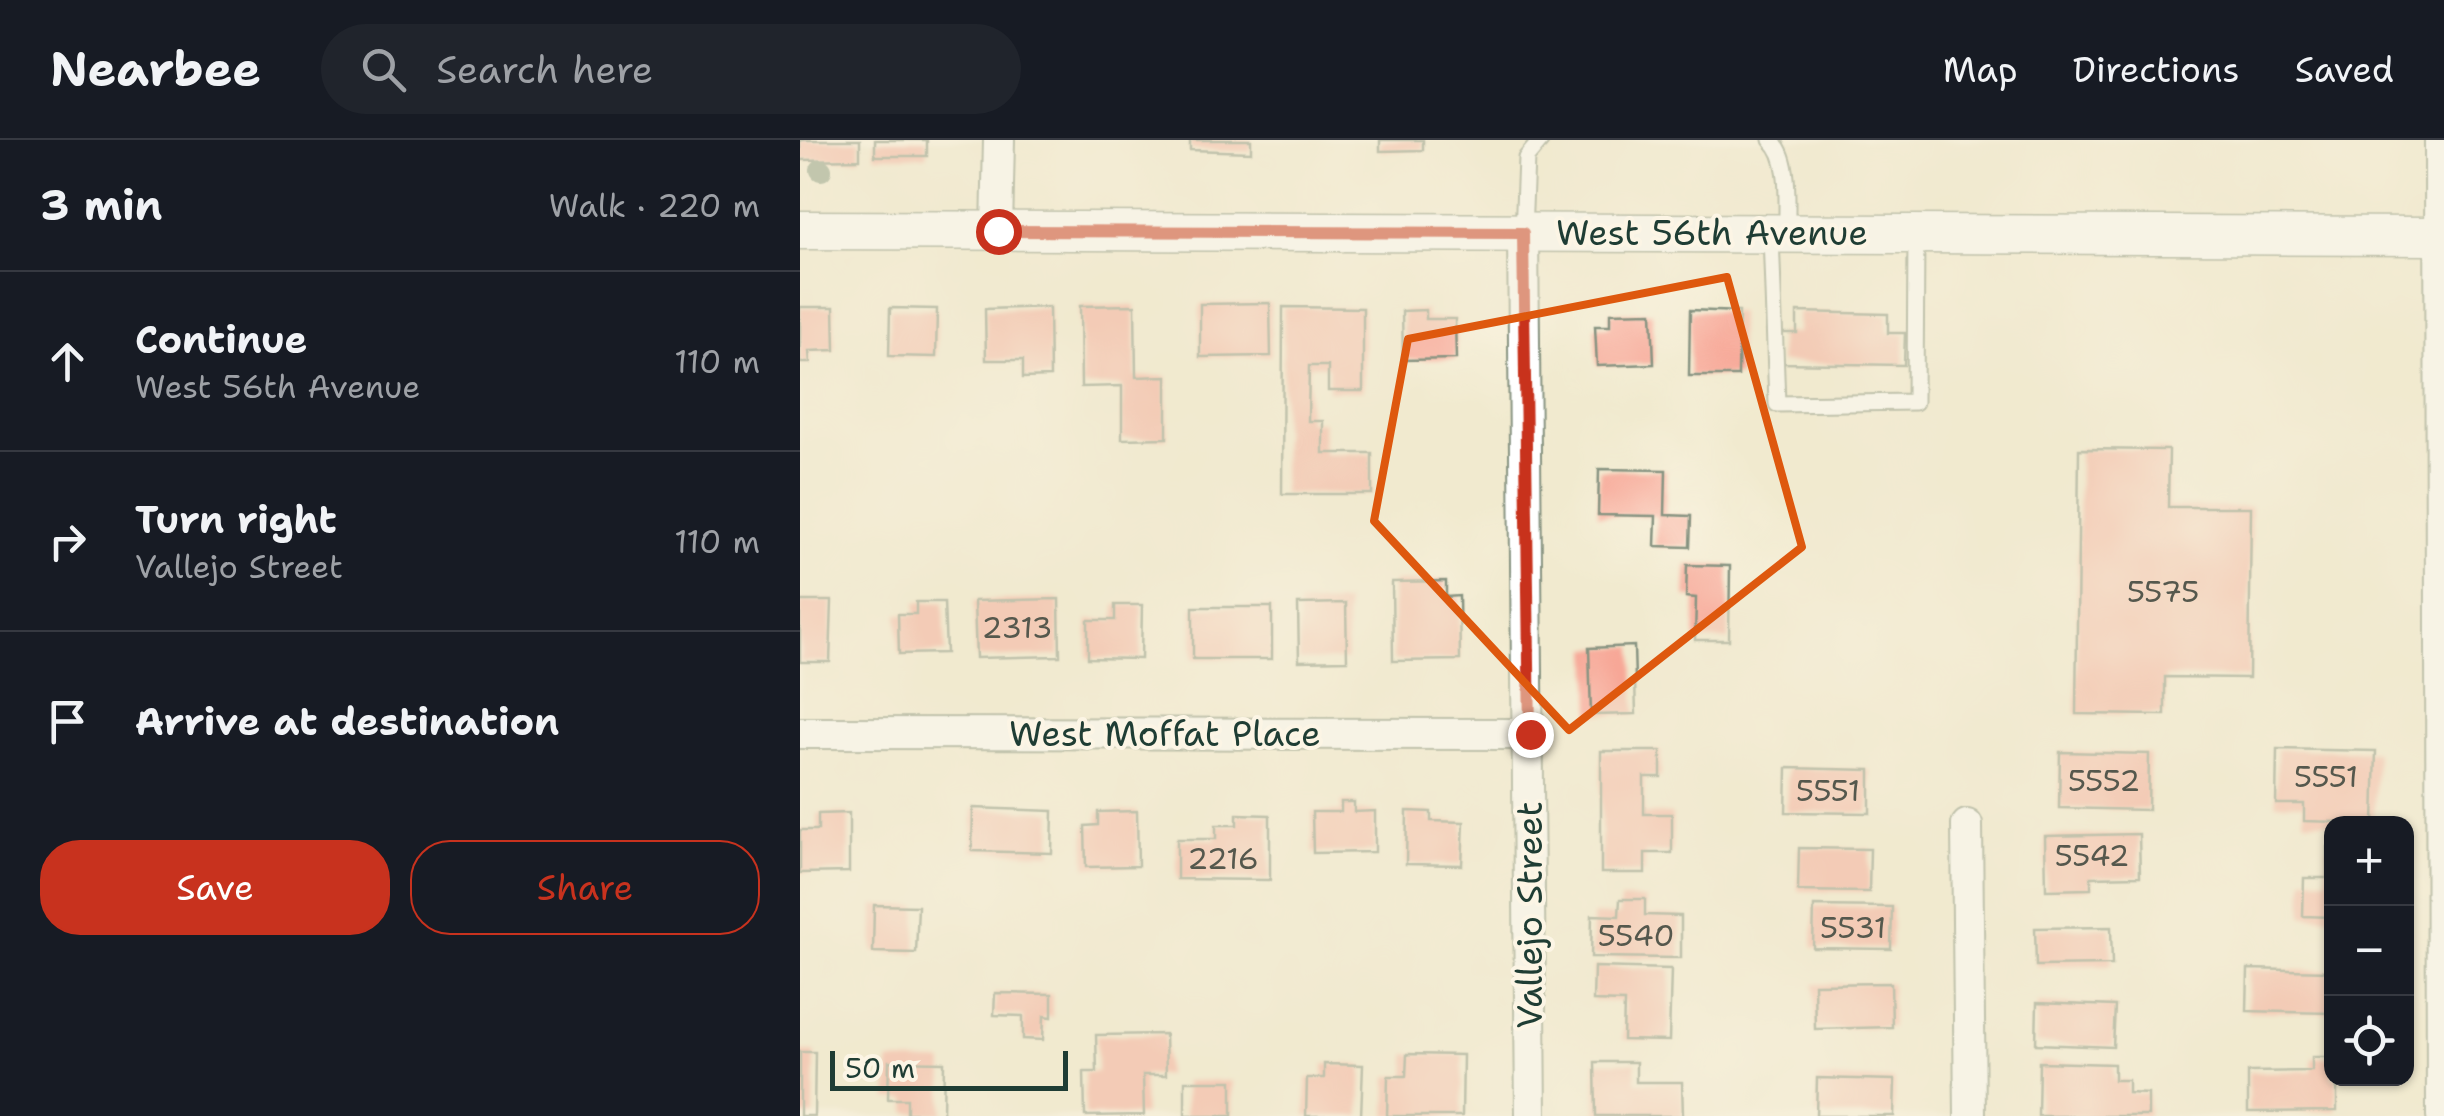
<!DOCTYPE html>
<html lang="en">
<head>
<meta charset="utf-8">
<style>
  :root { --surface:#171b24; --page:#20242c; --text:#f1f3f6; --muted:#9ea1a6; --line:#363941; --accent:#c8321e }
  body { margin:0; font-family:"Shantell Sans",sans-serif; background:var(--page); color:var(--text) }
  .controls { position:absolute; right:30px; bottom:30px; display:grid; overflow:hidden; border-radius:20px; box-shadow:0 2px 8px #0004 }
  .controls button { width:90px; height:90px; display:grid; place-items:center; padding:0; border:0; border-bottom:2px solid var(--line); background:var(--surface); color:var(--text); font:50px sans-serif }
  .scale { position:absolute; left:30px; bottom:25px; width:238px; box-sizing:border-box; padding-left:10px; border:5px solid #1f3d34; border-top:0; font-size:28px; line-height:35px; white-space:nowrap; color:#1f3d34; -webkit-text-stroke:8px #fcf5e5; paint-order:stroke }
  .stop { position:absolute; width:30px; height:30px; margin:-22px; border:8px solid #c8321e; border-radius:50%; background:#fff }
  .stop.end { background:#c8321e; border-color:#fff; box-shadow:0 2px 10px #0008 }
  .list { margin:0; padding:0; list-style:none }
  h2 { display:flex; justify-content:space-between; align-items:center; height:130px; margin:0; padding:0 40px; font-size:42px }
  h2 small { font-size:32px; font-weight:400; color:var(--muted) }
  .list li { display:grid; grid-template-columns:65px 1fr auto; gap:30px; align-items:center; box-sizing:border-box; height:180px; padding:0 40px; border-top:2px solid var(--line) }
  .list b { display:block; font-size:38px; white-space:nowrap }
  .list p { margin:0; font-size:32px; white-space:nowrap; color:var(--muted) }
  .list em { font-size:32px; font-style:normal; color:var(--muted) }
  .actions { display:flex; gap:20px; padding:30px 40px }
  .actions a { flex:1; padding:22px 0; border:2px solid var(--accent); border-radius:40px; text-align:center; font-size:35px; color:var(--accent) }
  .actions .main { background:var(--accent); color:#fff }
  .icon { flex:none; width:55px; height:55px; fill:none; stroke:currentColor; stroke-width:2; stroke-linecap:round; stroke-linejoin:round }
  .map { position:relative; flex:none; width:1644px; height:976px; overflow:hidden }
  header { display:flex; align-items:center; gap:60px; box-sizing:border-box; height:140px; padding:0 50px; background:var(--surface); border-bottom:2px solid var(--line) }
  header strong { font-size:48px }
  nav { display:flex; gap:55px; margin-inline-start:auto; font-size:35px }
  .search { width:700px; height:90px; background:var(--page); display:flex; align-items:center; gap:25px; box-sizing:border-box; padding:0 35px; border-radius:55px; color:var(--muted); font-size:38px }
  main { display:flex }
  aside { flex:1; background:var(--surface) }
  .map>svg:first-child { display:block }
  .building { fill:#f7a797 }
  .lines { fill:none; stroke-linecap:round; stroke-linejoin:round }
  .service-casing { stroke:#889482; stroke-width:19 }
  .minor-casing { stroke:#889482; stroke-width:34 }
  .tertiary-casing { stroke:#889482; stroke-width:41 }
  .service { stroke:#fff; stroke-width:15 }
  .minor { stroke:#fff; stroke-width:30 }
  .tertiary { stroke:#fff; stroke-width:38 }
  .tree { fill:#8a9c84 }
  .route { stroke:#c8321e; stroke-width:12 }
  .marked { fill:none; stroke:#de580e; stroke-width:8; stroke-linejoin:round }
  .labels { text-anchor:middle; stroke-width:8; stroke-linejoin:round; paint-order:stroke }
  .number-label { font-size:30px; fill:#55584d }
  .street-label { font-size:35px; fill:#1f3d34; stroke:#fcf5e5 }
</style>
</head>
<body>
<header>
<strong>Nearbee</strong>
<div class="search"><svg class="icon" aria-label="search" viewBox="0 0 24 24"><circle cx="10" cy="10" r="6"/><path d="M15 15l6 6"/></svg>Search here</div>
<nav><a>Map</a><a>Directions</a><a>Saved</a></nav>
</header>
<main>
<aside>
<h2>3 min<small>Walk · 220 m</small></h2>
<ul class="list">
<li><svg class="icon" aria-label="ahead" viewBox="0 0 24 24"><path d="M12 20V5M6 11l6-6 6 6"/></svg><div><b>Continue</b><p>West 56th Avenue</p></div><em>110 m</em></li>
<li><svg class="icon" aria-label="right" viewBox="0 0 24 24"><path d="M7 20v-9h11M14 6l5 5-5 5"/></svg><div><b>Turn right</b><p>Vallejo Street</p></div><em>110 m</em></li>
<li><svg class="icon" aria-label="arrive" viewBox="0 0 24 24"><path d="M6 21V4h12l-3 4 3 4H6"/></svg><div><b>Arrive at destination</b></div></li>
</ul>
<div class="actions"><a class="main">Save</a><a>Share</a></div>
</aside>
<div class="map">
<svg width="1644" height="976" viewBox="0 0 1644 976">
  <rect width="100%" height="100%" fill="#fcf5e5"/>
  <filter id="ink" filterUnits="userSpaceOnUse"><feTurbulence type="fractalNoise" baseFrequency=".01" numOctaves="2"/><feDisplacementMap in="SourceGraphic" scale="20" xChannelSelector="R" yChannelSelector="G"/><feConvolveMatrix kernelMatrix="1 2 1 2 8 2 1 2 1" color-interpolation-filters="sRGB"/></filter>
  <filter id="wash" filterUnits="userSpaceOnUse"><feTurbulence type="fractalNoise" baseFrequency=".0048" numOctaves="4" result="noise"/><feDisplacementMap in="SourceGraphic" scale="40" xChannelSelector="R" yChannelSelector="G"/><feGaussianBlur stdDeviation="2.25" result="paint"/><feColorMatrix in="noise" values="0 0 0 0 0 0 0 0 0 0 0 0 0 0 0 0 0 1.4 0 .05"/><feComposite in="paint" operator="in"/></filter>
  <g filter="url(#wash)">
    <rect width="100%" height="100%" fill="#f1eacf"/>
    <g id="blocks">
      <g class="building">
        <path d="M0 0H60V19L0 20Z"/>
        <rect x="75" y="0" width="52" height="16"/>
        <path d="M390 0H451V12L390 10Z"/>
        <path d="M580 0H623V10L580 11Z"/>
        <path d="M470 163 471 216 400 217V164Z"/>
        <path d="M335 165 336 237 367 236V298L322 299V246L281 247 280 166Z"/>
        <path d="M0 167H34L35 210 9 211 10 223H0Z"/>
        <path d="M249 167 250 237 223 238V220H186L185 169Z"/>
        <path d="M483 167 563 168V251H528V226H509L508 281H523V313H572V354H482Z"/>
        <path d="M90 168 137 169 136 217 89 216Z"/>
        <path d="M626 170V179H655L656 219 603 220 602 171Z"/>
        <path d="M890 170 939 172 938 236H889Z"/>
        <path d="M852 172 854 224 797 226 795 186H810V173Z"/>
        <path d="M997 172 1088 174V193H1105L1104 225 979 223V193H997Z"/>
        <path d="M1279 309 1369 310 1368 367H1451L1449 538 1365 537V575L1276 574Z"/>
        <path d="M799 329 866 330 865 375 891 376 890 407 855 406 856 376 798 375Z"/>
        <path d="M887 425 930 426 929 500H895L896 458 886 457Z"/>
        <path d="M646 441V457L659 456 660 520 593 521 592 442Z"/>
        <path d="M259 459 260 516 176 518 174 461Z"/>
        <path d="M0 461H32L30 522H0Z"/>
        <path d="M116 462H144L146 513 99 514 98 474H116Z"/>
        <path d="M546 463 547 520 499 521 498 464Z"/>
        <path d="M315 465H342L341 519 288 518V480H315Z"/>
        <rect x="393" y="467" width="79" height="52"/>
        <path d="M834 506 836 574 791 575 789 508Z"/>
        <path d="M1477 609 1576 611 1574 683 1504 681V664H1476Z"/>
        <path d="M801 611H861V637H844V674H872V713H845V733H801Z"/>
        <path d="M1260 612 1349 614 1348 670 1259 668Z"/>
        <path d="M987 628 1070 630V673L986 672Z"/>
        <path d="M541 662H554V672L575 671V712L513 713 512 672H541Z"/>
        <path d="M173 668 253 671 252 713 172 711Z"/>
        <path d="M337 671 338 726 286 727 285 686 298 685V672Z"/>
        <path d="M607 671 631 672V681L664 682 662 725 606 724Z"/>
        <path d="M49 673V732L0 733V690H18V674Z"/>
        <path d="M437 674 470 675V740L377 739V699H416V685H437Z"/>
        <path d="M1339 694 1340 736 1291 737V749L1246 750 1245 696Z"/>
        <path d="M1527 707H1532V777L1503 776 1504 738H1527Z"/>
        <path d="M999 708 1070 709 1069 752 998 751Z"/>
        <path d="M820 759H845V775L881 776V818L791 817 792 775 819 776Z"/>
        <path d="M74 765 118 766 116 813 73 812Z"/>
        <path d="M1014 766 1092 767 1091 809 1013 808Z"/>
        <path d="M1311 787 1312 825 1236 826 1235 788Z"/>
        <path d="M794 827 871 829 869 901 823 900 824 862 793 861Z"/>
        <path d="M1448 829 1530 831 1532 873 1447 871Z"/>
        <path d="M1091 843 1092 887 1015 889 1014 844Z"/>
        <path d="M195 853 252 854V877L244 876 243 900 223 899V876L194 875Z"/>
        <path d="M1237 863 1315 866 1313 907 1236 904Z"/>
        <path d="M365 894 366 935H343L344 975 285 976 284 932H297L296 895Z"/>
        <path d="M0 912H15L14 976H0Z"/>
        <path d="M607 914 663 915 662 976H587L588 936H606Z"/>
        <path d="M1512 917H1532V938H1537V971L1448 972V932L1512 931Z"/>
        <path d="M89 921 144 922 143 974 107 973V959H88Z"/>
        <path d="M795 922H836V942H882L883 976H796Z"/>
        <path d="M1239 922 1314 924V940H1328V953L1348 954V976H1238Z"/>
        <path d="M524 924 563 925 561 976H506L507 938H524Z"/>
        <path d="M1017 938 1095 940 1094 976H1016Z"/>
        <rect x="385" y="941" width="47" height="35"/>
      </g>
    </g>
  </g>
  <g filter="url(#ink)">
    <use href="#blocks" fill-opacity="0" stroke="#889482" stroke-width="2.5"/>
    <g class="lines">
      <g class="service-casing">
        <g id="service">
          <path d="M971 0C992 18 986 65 987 92"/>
          <path d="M723 93 726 18 741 0"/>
          <path d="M971 94 977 264 1115 262 1116 95"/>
        </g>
      </g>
      <g class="minor-casing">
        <g id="minor">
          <path d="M1640 0 1642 976"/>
          <path d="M197 91 199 0"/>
          <path d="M723 93 731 976"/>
          <path d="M0 593 730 594"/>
          <path d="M1167 685 1170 976"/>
        </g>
      </g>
      <g class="tertiary-casing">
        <path id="tertiary" d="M0 90 1644 96"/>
      </g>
      <use href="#service" class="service"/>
      <use href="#minor" class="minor"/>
      <use href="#tertiary" class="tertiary"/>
    </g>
    <circle class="tree" cx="21" cy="30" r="11"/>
  </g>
  <g class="lines" filter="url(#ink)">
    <path class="route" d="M198 91 723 93 730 594"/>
  </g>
  <path d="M0 0H1644V976H0ZM927 137 1002 407 769 590 574 381 608 199Z" fill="#f1eacf" fill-opacity=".55" fill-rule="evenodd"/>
  <path class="marked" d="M927 137 1002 407 769 590 574 381 608 199Z"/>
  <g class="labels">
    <g class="number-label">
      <text x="1363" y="462">5575</text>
      <text x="217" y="498">2313</text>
      <text x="1526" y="647">5551</text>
      <text x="1304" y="651">5552</text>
      <text x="1028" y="661">5551</text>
      <text x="1292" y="726">5542</text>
      <text x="423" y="729">2216</text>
      <text x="1053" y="798">5531</text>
      <text x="836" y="806">5540</text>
    </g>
    <g class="street-label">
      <text x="912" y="105">West 56th Avenue</text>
      <text x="365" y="606">West Moffat Place</text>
      <text transform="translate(730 775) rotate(-90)" y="12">Vallejo Street</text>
    </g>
  </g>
</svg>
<div class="controls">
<button>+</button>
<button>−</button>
<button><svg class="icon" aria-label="locate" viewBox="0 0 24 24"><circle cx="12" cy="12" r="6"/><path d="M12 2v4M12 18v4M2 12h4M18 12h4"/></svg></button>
</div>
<div class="scale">50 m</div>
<div class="stop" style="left:198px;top:91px"></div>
<div class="stop end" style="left:730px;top:594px"></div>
</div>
</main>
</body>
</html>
